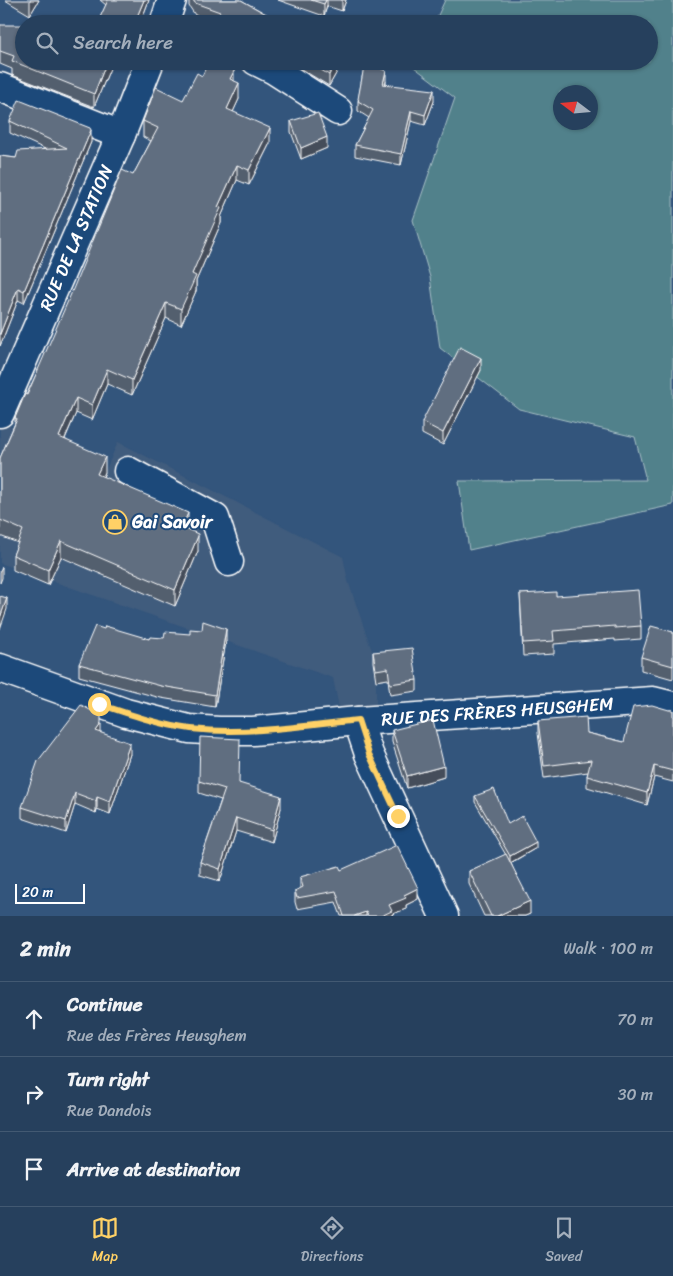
<!DOCTYPE html>
<html lang="en">
<head>
<meta charset="utf-8">
<style>
  :root { --surface:#26405d; --page:#2e4763; --text:#f1f3f6; --muted:#a4afbc; --line:#425972; --accent:#ffd166 }
  body { margin:0; font-family:Sriracha,sans-serif; background:var(--page); color:var(--text) }
  .compass { position:absolute; left:553px; top:85px; width:45px; height:45px; border-radius:50%; background:var(--surface); box-shadow:0 1px 4px #0004; rotate:286deg }
  .scale { position:absolute; left:15px; bottom:12px; width:70px; box-sizing:border-box; padding-left:5px; border:2px solid #fff; border-top:0; font-size:14px; line-height:18px; white-space:nowrap; color:#fff; -webkit-text-stroke:4px #1f4a7a; paint-order:stroke }
  .stop { position:absolute; width:15px; height:15px; margin:-11px; border:4px solid #ffd166; border-radius:50%; background:#fff }
  .stop.end { background:#ffd166; border-color:#fff; box-shadow:0 1px 5px #0008 }
  .list { margin:0; padding:0; list-style:none }
  h2 { display:flex; justify-content:space-between; align-items:center; height:65px; margin:0; padding:0 20px; font-size:21px }
  h2 small { font-size:16px; font-weight:400; color:var(--muted) }
  .list li { display:grid; grid-template-columns:32px 1fr auto; gap:15px; align-items:center; box-sizing:border-box; height:75px; padding:0 20px; border-top:1px solid var(--line) }
  .list b { display:block; font-size:19px; white-space:nowrap }
  .list p { margin:0; font-size:16px; white-space:nowrap; color:var(--muted) }
  .list em { font-size:16px; font-style:normal; color:var(--muted) }
  .icon { flex:none; width:28px; height:28px; fill:none; stroke:currentColor; stroke-width:2; stroke-linecap:round; stroke-linejoin:round }
  .map { position:relative; flex:none; width:673px; height:916px; overflow:hidden }
  .search { position:absolute; background:var(--surface); box-shadow:0 1px 4px #0004; left:15px; right:15px; top:15px; height:55px; display:flex; align-items:center; gap:12px; box-sizing:border-box; padding:0 18px; border-radius:28px; color:var(--muted); font-size:19px }
  .sheet { height:290px; background:var(--surface) }
  nav { display:flex; justify-content:space-around; align-items:center; box-sizing:border-box; height:70px; border-top:1px solid var(--line); background:var(--surface); font-size:14px; color:var(--muted) }
  nav a { display:grid; justify-items:center; gap:2px }
  nav .on { color:var(--accent) }
  .map>svg:first-child { display:block }
  .built { fill:#415c7d }
  .green { fill:#51818b; stroke:#a8c0c5; fill-rule:evenodd }
  .lines { fill:none; stroke-linecap:round; stroke-linejoin:round }
  .minor-casing { stroke:#fff; stroke-width:31 }
  .minor { stroke:#1f4a7a; stroke-width:28 }
  .wall { fill:#535f6e; stroke:#fff }
  .shaded-wall { fill:#444d5a; stroke:#fff }
  .building { fill:#616e80; stroke:#fff }
  .route { stroke:#ffd166; stroke-width:6 }
  .labels { text-anchor:middle; stroke-width:4; stroke-linejoin:round; paint-order:stroke }
  .street-label { font-size:18px; fill:#fff; stroke:#1f4a7a }
  .poi-label { font-size:18px; font-weight:bold; fill:#fff; stroke:#1f4a7a; text-anchor:start }
</style>
</head>
<body>
<div class="map">
<svg width="673" height="916" viewBox="0 0 673 916">
  <rect width="100%" height="100%" fill="#33557c"/>
  <filter id="ink" filterUnits="userSpaceOnUse"><feTurbulence type="fractalNoise" baseFrequency=".02" numOctaves="2"/><feDisplacementMap in="SourceGraphic" scale="10" xChannelSelector="R" yChannelSelector="G"/><feConvolveMatrix kernelMatrix="1 2 1 2 8 2 1 2 1" color-interpolation-filters="sRGB"/></filter>
  <g filter="url(#ink)">
    <path class="built" d="M0 422 105 472 118 442 343 557 348 581 372 651 376 681V720L342 722 333 678 0 563V532L66 560 77 528 0 498Z"/>
    <path class="green" d="M445 0H673V505L469 550 459 481 646 480 635 437 519 409 440 348 430 277 413 220 455 98 414 67 417 61H649V24H434ZM560 92H590V122H560Z"/>
    <g class="lines">
      <g class="minor-casing">
        <g id="minor">
          <path d="M164 24 172 0"/>
          <path d="M256 61 274 70 338 111"/>
          <path d="M0 87 121 135"/>
          <path id="s1" d="M0 413 121 135 150 61"/>
          <path d="M128 471 215 518 229 562"/>
          <path id="s2" d="M0 668 126 713 189 729 219 731H253L358 721 653 701 673 706"/>
          <path d="M358 721 369 754 444 916"/>
        </g>
      </g>
      <use href="#minor" class="minor"/>
    </g>
    <g class="wall">
      <path d="M5 0H39L30 15Z"/>
      <path d="M100 0H149L140 24H97L106 5Z"/>
      <path d="M189 0H241L284 24H219V23L195 15 189 6Z"/>
      <path d="M278 0H346L342 11 327 6 324 16Z"/>
      <path d="M0 25 113 61 94 107 12 75V69L0 64Z"/>
      <path d="M288 61H343L329 86Z"/>
      <path d="M365 61 386 81V84L434 101 425 125 411 121 401 165 355 156V145L369 118 358 111V101Z"/>
      <path d="M202 76 234 81 239 99 233 112 270 143 249 185 237 180 221 217V223L196 281V291L181 325 166 318 132 395 107 384 92 420 76 413 65 439 105 472 103 477 188 529 198 551 175 606 61 557 48 585 13 570V555L18 543 0 536V458L15 423V418L133 175 151 141 143 137V121L183 100Z"/>
      <path d="M10 121 91 142 24 303 18 300 0 346V156L16 158 45 149 10 133Z"/>
      <path d="M291 121 327 148 301 159 291 132Z"/>
      <path d="M481 370 443 445 422 434V422Z"/>
      <path d="M520 594 556 596 641 626V639L615 641V639L554 644V654L523 656Z"/>
      <path d="M104 629 149 639 226 641 215 707 161 698 79 676V664Z"/>
      <path d="M673 632V679L641 670V657Z"/>
      <path d="M373 652 417 680V691L390 695 388 679 376 681 373 662Z"/>
      <path d="M669 710H673V782L654 777 647 805 587 787V776L588 772 544 778 538 733V721L624 742Z"/>
      <path d="M392 730 444 777 407 788 392 742Z"/>
      <path d="M130 754 110 814 97 809 96 813 75 804 66 833 22 818V807Z"/>
      <path d="M199 781 239 783 281 808 272 842 236 831 220 881 200 875V862L221 800 199 793Z"/>
      <path d="M475 796 536 848 511 863 530 914 525 916H484L469 884V871L506 855 475 802Z"/>
      <path d="M341 870 418 899 406 905V909L392 914V916H341L336 902 297 909 295 902V891L300 888V877Z"/>
    </g>
    <g class="shaded-wall">
      <path d="M30 0H39L30 15Z"/>
      <path d="M144 0H149L140 24H134Z"/>
      <path d="M326 0H327V6L324 16V4Z"/>
      <path d="M342 0H346L342 11Z"/>
      <path d="M107 61H113L94 107V94Z"/>
      <path d="M336 61H343L329 86V75Z"/>
      <path d="M234 71V87L230 79Z"/>
      <path d="M386 71V81L383 94V84Z"/>
      <path d="M239 83V99L227 125V109Z"/>
      <path d="M434 90V101L425 125V115Z"/>
      <path d="M411 111V121L401 165V154Z"/>
      <path d="M270 128V143L249 185V170Z"/>
      <path d="M91 130V142L24 303V291Z"/>
      <path d="M327 137V148L301 159V148Z"/>
      <path d="M237 165V180L221 217V223L196 281V291L181 325V309L192 274 218 207Z"/>
      <path d="M18 288V300L0 346V334Z"/>
      <path d="M166 303V318L132 395V380Z"/>
      <path d="M481 358V370L443 445V433Z"/>
      <path d="M107 369V384L92 420V405Z"/>
      <path d="M76 398V413L59 452V437Z"/>
      <path d="M105 457V472L97 490V474Z"/>
      <path d="M188 513V529L182 542V527Z"/>
      <path d="M198 536V551L175 606V590Z"/>
      <path d="M61 541V557L48 585V570Z"/>
      <path d="M2 567V578L0 583V572Z"/>
      <path d="M7 598V609L0 629V618Z"/>
      <path d="M226 629V641L215 707V695Z"/>
      <path d="M101 724V736L96 731Z"/>
      <path d="M130 743V754L110 814V802Z"/>
      <path d="M444 766V777L407 788V776Z"/>
      <path d="M654 766V777L647 805V793Z"/>
      <path d="M75 793V804L66 833V821Z"/>
      <path d="M281 796V808L272 842V830Z"/>
      <path d="M97 797V809L96 813V801Z"/>
      <path d="M236 818V831L220 881V869Z"/>
      <path d="M536 842V848L510 863V856Z"/>
      <path d="M418 888V899L406 905V909L392 914V916H381L389 905 404 895Z"/>
      <path d="M530 901V914L525 916H497Z"/>
      <path d="M366 912V916H354Z"/>
    </g>
    <g class="building">
      <path d="M108 0H144L134 24H97Z"/>
      <path d="M193 0H241L284 24H240L219 16 220 12 195 3Z"/>
      <path d="M311 0H326L324 4Z"/>
      <path d="M0 25H24V61H107L94 94 12 61 14 56 0 51Z"/>
      <path d="M209 61H228L234 64V71L230 79 239 83 227 109 270 128 249 170 237 165 218 207 221 208 215 221 192 274 196 276 181 309 166 303 132 380 107 369 92 405 76 398 59 437 105 457 97 474 188 513 182 527 198 534V536L175 590 61 541 48 570 13 555 23 530 0 520V458L17 419 15 418 25 394 27 395 71 294 122 170 133 175 158 128 143 121 156 87 183 100 197 73 202 76Z"/>
      <path d="M307 61H336L329 75Z"/>
      <path d="M365 61 386 71 383 84 434 90 425 115 411 111 401 154 355 145 373 110 358 101 359 100 358 99Z"/>
      <path d="M19 100 90 128 91 130 24 291 18 288 0 334V156L16 158 18 151 67 148 10 121Z"/>
      <path d="M318 113 327 137 301 148 291 121Z"/>
      <path d="M460 347 481 358 443 433 422 422Z"/>
      <path d="M638 590 641 626 615 628V626L553 631 554 641 523 643 520 594 556 592V596Z"/>
      <path d="M0 596 7 598 0 618Z"/>
      <path d="M203 621 226 629 215 695 161 686 79 664 95 626 104 629 105 626 149 639 150 637 164 638 165 632 190 634V629L202 630Z"/>
      <path d="M651 626 673 632V666L641 657Z"/>
      <path d="M412 648 417 680 390 684 388 668 376 670 373 652Z"/>
      <path d="M81 705 101 716V724L96 731 130 743 110 802 97 797 96 801 75 793 66 821 22 807 38 761Z"/>
      <path d="M652 705 669 710H673V771L654 766 647 793 587 776 591 760 544 766 538 721 586 717 587 733 624 742 633 707Z"/>
      <path d="M433 720 444 766 407 776 392 730Z"/>
      <path d="M200 737 240 739 239 783 281 796 272 830 236 818 220 869 200 862 225 789 199 781Z"/>
      <path d="M494 789 508 824 522 816 536 842 510 856 475 796Z"/>
      <path d="M397 845 418 888 404 895 406 898 389 905 392 911 381 916H368L366 912 354 916H344L336 891 297 898 295 891 303 887 300 877 339 866 341 870Z"/>
      <path d="M506 854 530 901 497 916H491L469 871Z"/>
    </g>
  </g>
  <g class="lines" filter="url(#ink)">
    <path class="route" d="M99 704C129 714 160 725 191 729 246 735 303 726 358 720L369 754 398 816"/>
  </g>
  <defs>
    <g id="shop-ring" transform="scale(1.25)"><circle r="9.5" fill="#1f4a7a" stroke="#ffd166" stroke-width="1.5"/><path d="M-5-2.5h2.3a2.7 3.5 0 0 1 5.4 0H5L5.5 6h-11ZM-1.5-2.5h3a1.5 2.3 0 0 0-3 0Z" fill="#ffd166"/></g>
  </defs>
  <g fill-rule="evenodd">
    <use href="#shop-ring" x="115" y="522"/>
  </g>
  <g class="labels">
    <g class="street-label">
      <text dy="6" stroke="none"><textPath href="#s1" startOffset="191">RUE DE LA STATION</textPath></text>
      <text dy="6" stroke="none"><textPath href="#s2" startOffset="508">RUE DES FRÈRES HEUSGHEM</textPath></text>
    </g>
    <g class="poi-label">
      <text x="132" y="528">Gai Savoir</text>
    </g>
  </g>
</svg>
<svg class="compass" viewBox="-18 -18 36 36"><path d="M0-13l5 13h-10z" fill="#e53935"/><path d="M0 13l5-13h-10z" fill="#a4afbc"/></svg>
<div class="scale">20 m</div>
<div class="stop" style="left:99px;top:704px"></div>
<div class="stop end" style="left:398px;top:816px"></div>
<div class="search"><svg class="icon" aria-label="search" viewBox="0 0 24 24"><circle cx="10" cy="10" r="6"/><path d="M15 15l6 6"/></svg>Search here</div>
</div>
<section class="sheet">
<h2>2 min<small>Walk · 100 m</small></h2>
<ul class="list">
<li><svg class="icon" aria-label="ahead" viewBox="0 0 24 24"><path d="M12 20V5M6 11l6-6 6 6"/></svg><div><b>Continue</b><p>Rue des Frères Heusghem</p></div><em>70 m</em></li>
<li><svg class="icon" aria-label="right" viewBox="0 0 24 24"><path d="M7 20v-9h11M14 6l5 5-5 5"/></svg><div><b>Turn right</b><p>Rue Dandois</p></div><em>30 m</em></li>
<li><svg class="icon" aria-label="arrive" viewBox="0 0 24 24"><path d="M6 21V4h12l-3 4 3 4H6"/></svg><div><b>Arrive at destination</b></div></li>
</ul>
</section>
<nav>
<a class="on"><svg class="icon" aria-label="map" viewBox="0 0 24 24"><path d="M3 6l6-2 6 2 6-2v14l-6 2-6-2-6 2zM9 4v14M15 6v14"/></svg>Map</a>
<a><svg class="icon" aria-label="directions" viewBox="0 0 24 24"><path d="M12 3l9 9-9 9-9-9zM9 14v-3h6M13 9l2 2-2 2"/></svg>Directions</a>
<a><svg class="icon" aria-label="saved" viewBox="0 0 24 24"><path d="M7 4h10v16l-5-4-5 4z"/></svg>Saved</a>
</nav>
</body>
</html>
